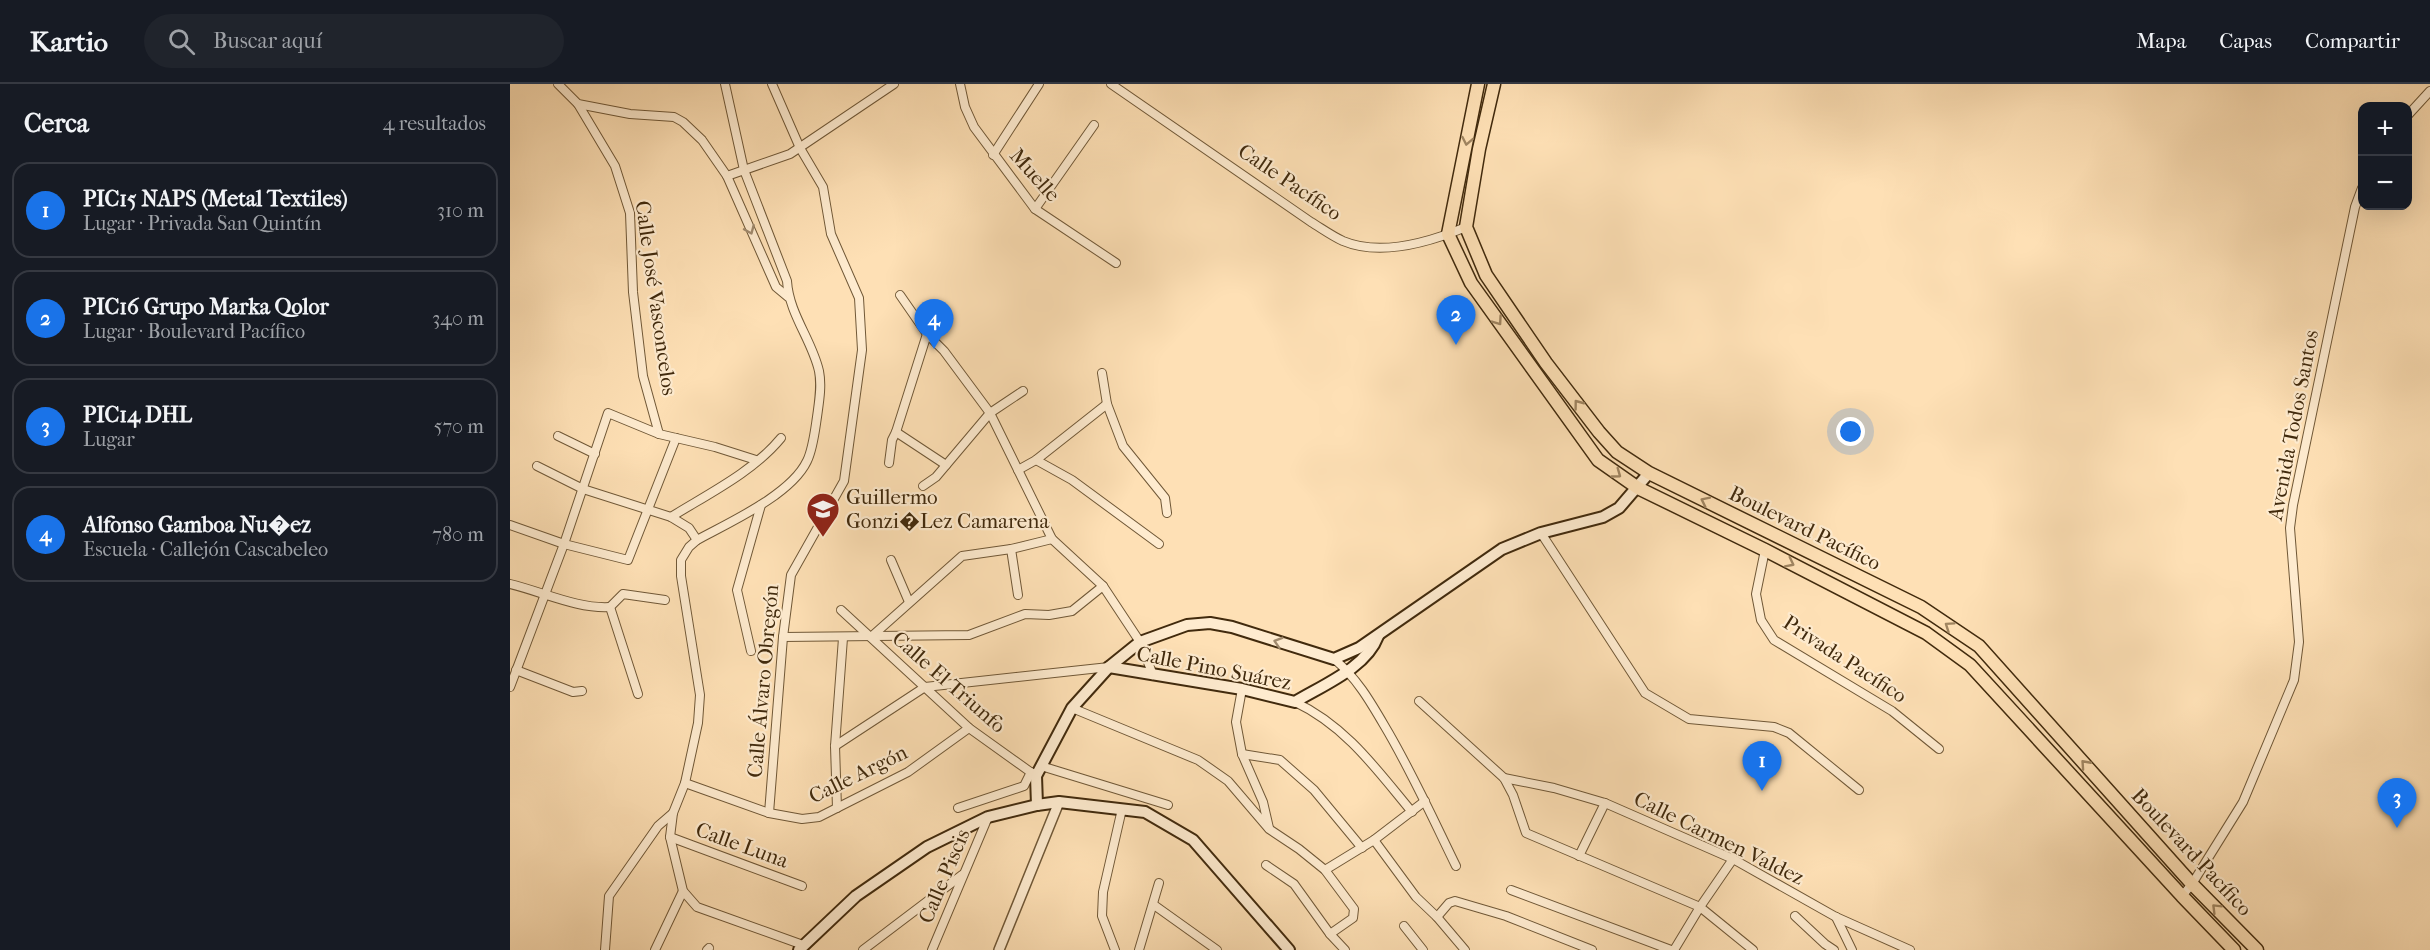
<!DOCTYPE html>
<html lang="es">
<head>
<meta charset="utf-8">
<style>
  :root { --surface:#171b24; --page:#20242c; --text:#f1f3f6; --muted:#9ea1a6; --line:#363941; --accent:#1a73e8 }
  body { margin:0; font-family:"IM FELL French Canon",serif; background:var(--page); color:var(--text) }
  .controls { position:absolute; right:18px; top:18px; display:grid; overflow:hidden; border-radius:12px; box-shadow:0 6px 24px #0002 }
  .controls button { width:54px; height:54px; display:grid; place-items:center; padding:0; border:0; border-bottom:2px solid var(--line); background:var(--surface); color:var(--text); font:30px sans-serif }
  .you { position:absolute; left:1341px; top:348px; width:21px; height:21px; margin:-15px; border:4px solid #fff; border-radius:50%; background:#1a73e8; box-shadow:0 0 0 9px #1a73e833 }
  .badge { display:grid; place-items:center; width:39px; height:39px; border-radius:50%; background:var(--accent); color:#fff; font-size:20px; font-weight:700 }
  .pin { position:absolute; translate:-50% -50px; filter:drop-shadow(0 2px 3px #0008) }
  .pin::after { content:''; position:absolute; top:32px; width:21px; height:18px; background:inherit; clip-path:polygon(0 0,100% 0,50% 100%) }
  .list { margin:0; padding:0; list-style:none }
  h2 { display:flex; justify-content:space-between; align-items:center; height:78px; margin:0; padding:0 24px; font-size:26px }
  h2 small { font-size:20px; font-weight:400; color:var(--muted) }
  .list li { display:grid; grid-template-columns:39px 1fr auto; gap:18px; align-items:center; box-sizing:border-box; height:96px; margin:0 12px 12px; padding:0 12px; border:2px solid var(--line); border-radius:18px }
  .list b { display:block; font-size:22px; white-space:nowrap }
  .list p { margin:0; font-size:20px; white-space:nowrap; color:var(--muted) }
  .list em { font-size:20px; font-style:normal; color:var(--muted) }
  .icon { flex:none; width:33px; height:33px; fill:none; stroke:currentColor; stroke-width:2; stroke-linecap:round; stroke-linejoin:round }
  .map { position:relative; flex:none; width:1920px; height:866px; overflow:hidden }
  header { display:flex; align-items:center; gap:36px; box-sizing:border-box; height:84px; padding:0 30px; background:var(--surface); border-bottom:2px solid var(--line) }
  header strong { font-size:28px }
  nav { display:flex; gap:33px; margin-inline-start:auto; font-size:21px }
  .search { width:420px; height:54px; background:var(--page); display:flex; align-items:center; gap:15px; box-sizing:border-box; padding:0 21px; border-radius:33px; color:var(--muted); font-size:22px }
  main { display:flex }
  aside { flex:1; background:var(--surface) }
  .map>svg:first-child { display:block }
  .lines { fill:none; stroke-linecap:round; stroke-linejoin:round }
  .minor-casing { stroke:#705837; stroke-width:10 }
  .tertiary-casing { stroke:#705837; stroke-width:12 }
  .secondary-casing { stroke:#412a0d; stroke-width:14 }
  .primary-casing { stroke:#412a0d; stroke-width:15 }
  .minor { stroke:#feebcf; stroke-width:8 }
  .tertiary { stroke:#feebcf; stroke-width:9 }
  .secondary { stroke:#feebcf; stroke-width:10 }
  .primary { stroke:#fee0b5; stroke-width:12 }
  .oneway { stroke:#a08561 }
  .oneway2 { stroke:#a08a6e }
  .labels { text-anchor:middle; stroke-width:4.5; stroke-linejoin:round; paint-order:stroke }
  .street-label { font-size:21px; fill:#412a0d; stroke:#feebcf }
  .poi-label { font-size:21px; fill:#412a0d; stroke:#feebcf; text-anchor:start }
</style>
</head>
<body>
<header>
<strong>Kartio</strong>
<div class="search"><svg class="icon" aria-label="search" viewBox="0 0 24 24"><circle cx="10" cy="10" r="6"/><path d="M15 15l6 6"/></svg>Buscar aquí</div>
<nav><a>Mapa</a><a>Capas</a><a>Compartir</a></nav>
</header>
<main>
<aside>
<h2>Cerca<small>4 resultados</small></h2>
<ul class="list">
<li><span class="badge">1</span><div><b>PIC15 NAPS (Metal Textiles)</b><p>Lugar · Privada San Quintín</p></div><em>310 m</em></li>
<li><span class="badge">2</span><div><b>PIC16 Grupo Marka Qolor</b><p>Lugar · Boulevard Pacífico</p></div><em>340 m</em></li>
<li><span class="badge">3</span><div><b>PIC14 DHL</b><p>Lugar</p></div><em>570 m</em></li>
<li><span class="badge">4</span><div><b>Alfonso Gamboa Nu�ez</b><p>Escuela · Callejón Cascabeleo</p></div><em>780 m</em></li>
</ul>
</aside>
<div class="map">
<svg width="1920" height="866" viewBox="0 0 1920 866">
  <rect width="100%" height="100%" fill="#fee0b5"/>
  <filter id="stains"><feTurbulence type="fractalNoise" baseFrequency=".00333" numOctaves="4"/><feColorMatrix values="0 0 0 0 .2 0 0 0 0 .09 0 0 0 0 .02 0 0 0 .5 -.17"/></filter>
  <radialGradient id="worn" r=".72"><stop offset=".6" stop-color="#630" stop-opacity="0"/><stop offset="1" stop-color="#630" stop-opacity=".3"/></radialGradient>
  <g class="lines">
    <g class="minor-casing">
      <g id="minor">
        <path d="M48 0 68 20 120 30 164 33 173 38 192 56 217 92 280 70 384 0"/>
        <path d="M215 0 234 86 277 197C279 230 302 256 309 287 312 302 309 318 307 333 305 346 303 365 297 377 281 411 218 439 187 456L179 463 171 476V492L190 611 188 639 175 699 163 729 160 753 173 807 187 823 293 861"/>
        <path d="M450 0 455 23 464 43 525 125 606 179"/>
        <path d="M601 0 801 138C811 144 822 152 833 157 871 173 920 158 956 143"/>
        <path d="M68 20 105 82 120 129 123 208 133 292 149 350"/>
        <path d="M1898 31 1920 7"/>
        <path d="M483 71 529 0"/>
        <path d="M217 92 266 203 278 213"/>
        <path d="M525 125 584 41"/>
        <path d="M390 211 417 250 434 267 480 329 542 455 593 502 630 558 643 591"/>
        <path d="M592 289 597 320 613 362 655 414 657 429"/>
        <path d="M386 348 436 381"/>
        <path d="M48 352 85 370"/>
        <path d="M526 376 562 396 649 460"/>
        <path d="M379 379 382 356 386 348 417 250"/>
        <path d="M27 382 73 405 161 433 179 444 187 456"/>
        <path d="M508 386 526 376 597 320"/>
        <path d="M413 402 426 393 480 329 513 307"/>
        <path d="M161 433C198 410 243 388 271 354"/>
        <path d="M0 441 54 460 118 476 166 354"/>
        <path d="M1031 449 1135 609 1179 635 1264 643 1279 649 1349 706"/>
        <path d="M501 465 508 511"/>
        <path d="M1255 466 1246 510 1251 536 1264 556 1382 627 1429 665"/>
        <path d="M381 476 399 518"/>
        <path d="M0 500C33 508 68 525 100 523"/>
        <path d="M100 523 128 610"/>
        <path d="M100 523 113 510 155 516"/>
        <path d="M331 526 459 644 526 692"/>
        <path d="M273 553 459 551 515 530 539 531 562 527 593 502"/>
        <path d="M361 553 452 472 501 465 542 455"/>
        <path d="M241 567 227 506 251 421"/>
        <path d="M824 575C846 593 860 617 874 641 901 686 923 735 946 782"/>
        <path d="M6 586 63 608 72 607"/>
        <path d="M0 603 54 460 98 329 149 350 205 363 246 376"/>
        <path d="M732 605 726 638 732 670 753 718 759 744"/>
        <path d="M909 617 994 694 1003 711 1016 749 1190 823 1243 866"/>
        <path d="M785 618C836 642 867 686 902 728"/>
        <path d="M562 624 688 676 718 697 759 745 789 765 815 786 844 825 843 834 820 850"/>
        <path d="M325 662 415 603 599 583"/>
        <path d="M732 670 770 676 804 706 852 764"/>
        <path d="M531 682 658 721"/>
        <path d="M994 694 1044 704 1095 719 1223 775 1326 833 1400 866"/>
        <path d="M175 699 259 729 292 735 309 733 398 688 459 644"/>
        <path d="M327 724 325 662 333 554"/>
        <path d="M448 724 514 702 521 688"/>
        <path d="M259 729 273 553 281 491 334 397 352 266 349 214 321 150 313 103 290 64 262 0"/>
        <path d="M160 753 292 802"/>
        <path d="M864 756 906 813 927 833 955 866"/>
        <path d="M1069 772 1095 719"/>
        <path d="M756 781 784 800 820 850 835 866"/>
        <path d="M815 786 864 756 915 717"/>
        <path d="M1001 806 1161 866"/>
        <path d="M1672 812 1682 800 1733 718 1784 596 1789 558 1780 444 1783 421 1845 123 1852 104"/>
        <path d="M644 821 707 866"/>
        <path d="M1285 832 1315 860 1324 866"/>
        <path d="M927 833 939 819 945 817 996 832 1082 866"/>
        <path d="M1326 833 1342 866"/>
        <path d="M894 842 913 866"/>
        <path d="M95 866 99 812 148 742 163 729"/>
        <path d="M145 866 173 807"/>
        <path d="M197 866 199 864"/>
        <path d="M353 866 452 791"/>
        <path d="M422 866 478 733"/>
        <path d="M605 866 592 832 593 808 612 725"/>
        <path d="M629 866 649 799"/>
        <path d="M1164 866 1190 823 1223 775"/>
      </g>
    </g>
    <g class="tertiary-casing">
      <path id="tertiary" d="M489 866 549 718"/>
    </g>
    <g class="secondary-casing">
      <g id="secondary">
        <path d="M599 583 732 605 785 618C813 601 856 584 868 552"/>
        <path d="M527 721 526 692 562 624 599 583 630 558 677 541 700 539 722 543 824 575 849 564 992 465 1031 449 1093 433 1109 424 1139 389"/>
        <path d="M289 866 346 812 417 763 478 733 527 721 549 718 635 728 683 756 779 866"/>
      </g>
    </g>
    <g class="primary-casing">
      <g id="primary">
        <path d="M968 0 938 150 961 199 1088 376 1128 404 1255 466 1416 549 1460 581 1672 812 1724 866"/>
        <path d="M984 0 969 65 956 143 976 191 1036 279 1089 348 1107 368 1139 389 1411 523 1469 562 1682 800 1747 866"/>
      </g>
    </g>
    <use href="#minor" class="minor"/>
    <use href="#tertiary" class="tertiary"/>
    <use href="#secondary" class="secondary"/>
    <use href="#primary" class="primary"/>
  </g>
  <defs><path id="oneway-chevron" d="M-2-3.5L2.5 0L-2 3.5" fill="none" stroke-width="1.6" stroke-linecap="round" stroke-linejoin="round" transform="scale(1.5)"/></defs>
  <g class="oneway">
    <use href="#oneway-chevron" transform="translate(957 57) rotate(101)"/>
    <use href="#oneway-chevron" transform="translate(988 237) rotate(55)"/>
    <use href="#oneway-chevron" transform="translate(1068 320) rotate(-127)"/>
    <use href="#oneway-chevron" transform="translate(1107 390) rotate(36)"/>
    <use href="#oneway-chevron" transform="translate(1195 417) rotate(-154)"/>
    <use href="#oneway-chevron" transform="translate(1280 479) rotate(27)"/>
    <use href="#oneway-chevron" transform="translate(1439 542) rotate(-146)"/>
    <use href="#oneway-chevron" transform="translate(1575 680) rotate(-132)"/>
    <use href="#oneway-chevron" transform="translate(1706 824) rotate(-135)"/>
  </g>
  <g class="oneway2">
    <use href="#oneway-chevron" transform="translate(240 146) rotate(67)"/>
    <use href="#oneway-chevron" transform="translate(768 558) rotate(-163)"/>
  </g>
  <defs>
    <g id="school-pin" transform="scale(1.725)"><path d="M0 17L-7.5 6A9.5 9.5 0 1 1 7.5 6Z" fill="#8f2418" stroke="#feebcf"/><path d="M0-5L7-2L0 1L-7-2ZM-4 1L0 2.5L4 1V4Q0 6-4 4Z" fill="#fff"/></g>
  </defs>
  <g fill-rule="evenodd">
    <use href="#school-pin" x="313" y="425"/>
  </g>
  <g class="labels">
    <g class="street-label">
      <text transform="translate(525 91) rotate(48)" y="7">Muelle</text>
      <text transform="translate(780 98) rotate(34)" y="7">Calle Pacífico</text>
      <text transform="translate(146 214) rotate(82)" y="7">Calle José Vasconcelos</text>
      <text transform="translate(1783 341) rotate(-79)" y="7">Avenida Todos Santos</text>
      <text transform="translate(1295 444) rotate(26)" y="7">Boulevard Pacífico</text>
      <text transform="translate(1335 575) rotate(33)" y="7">Privada Pacífico</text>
      <text transform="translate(704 584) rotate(11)" y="7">Calle Pino Suárez</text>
      <text transform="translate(253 597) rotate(-85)" y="7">Calle Álvaro Obregón</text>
      <text transform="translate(439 598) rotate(41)" y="7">Calle El Triunfo</text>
      <text transform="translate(348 690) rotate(-26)" y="7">Calle Argón</text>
      <text transform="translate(1209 754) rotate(26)" y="7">Calle Carmen Valdez</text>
      <text transform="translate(232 761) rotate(20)" y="7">Calle Luna</text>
      <text transform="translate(1682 768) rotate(47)" y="7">Boulevard Pacífico</text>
      <text transform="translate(434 792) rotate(-67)" y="7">Calle Piscis</text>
    </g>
    <g class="poi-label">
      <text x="336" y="420">Guillermo<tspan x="336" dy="24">Gonzi�Lez Camarena</tspan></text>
    </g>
  </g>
  <rect width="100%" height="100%" filter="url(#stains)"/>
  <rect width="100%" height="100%" fill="url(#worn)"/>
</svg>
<div class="controls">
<button>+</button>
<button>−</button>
</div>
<div class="you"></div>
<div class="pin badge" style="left:1252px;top:707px">1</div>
<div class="pin badge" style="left:946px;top:261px">2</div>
<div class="pin badge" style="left:1887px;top:744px">3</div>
<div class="pin badge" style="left:424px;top:265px">4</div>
</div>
</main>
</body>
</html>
